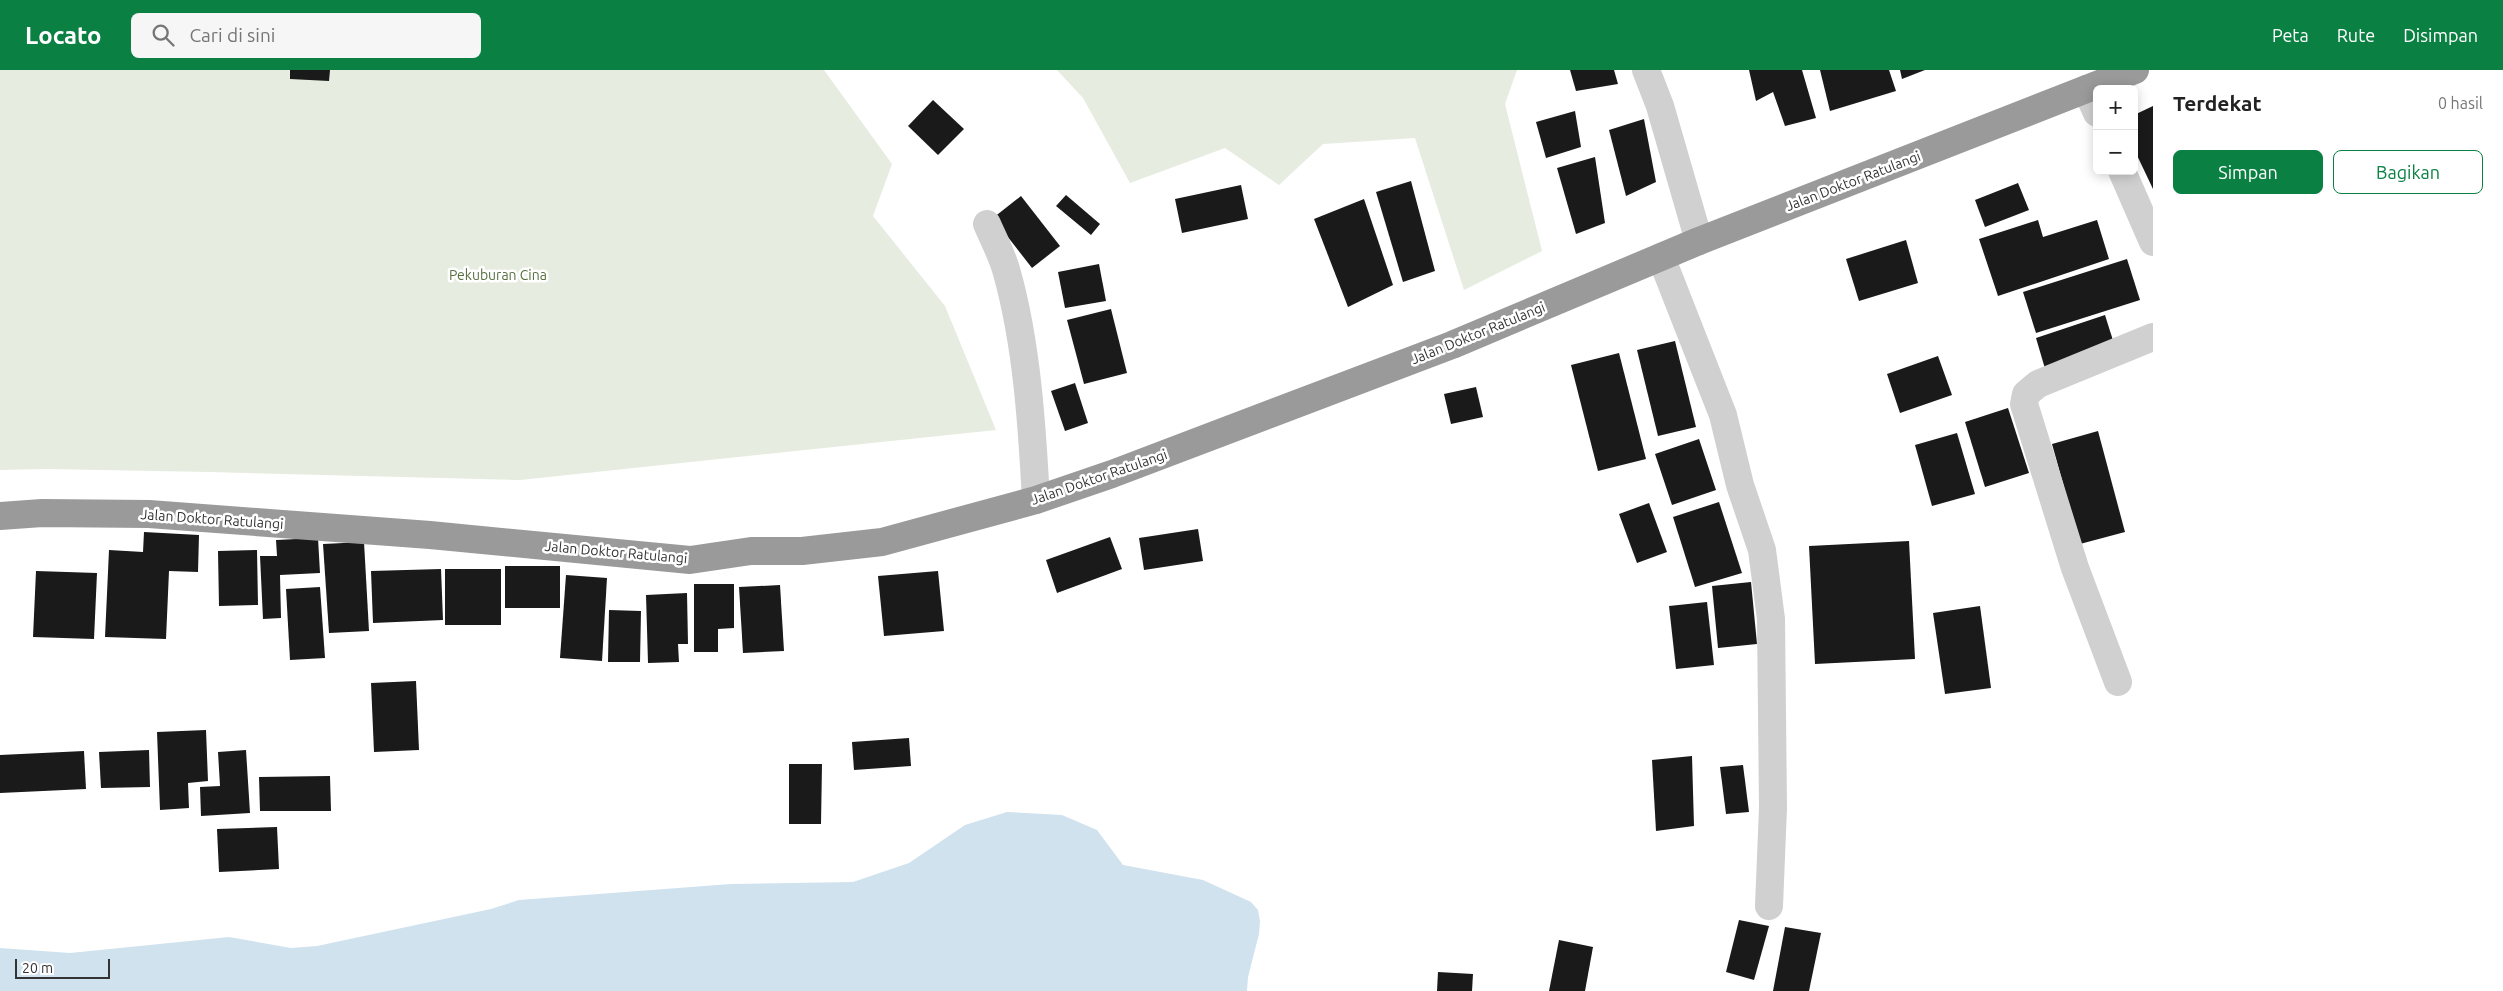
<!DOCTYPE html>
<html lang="id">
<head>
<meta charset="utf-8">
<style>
  :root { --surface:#fff; --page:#f6f6f6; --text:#222; --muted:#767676; --line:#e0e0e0; --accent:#0b8043 }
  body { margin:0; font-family:Ubuntu,sans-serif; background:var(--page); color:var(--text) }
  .controls { position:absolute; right:15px; top:15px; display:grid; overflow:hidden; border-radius:8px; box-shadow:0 2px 12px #0003 }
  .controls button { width:45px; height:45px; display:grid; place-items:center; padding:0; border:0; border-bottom:1px solid var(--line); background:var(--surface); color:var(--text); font:25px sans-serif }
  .scale { position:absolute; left:15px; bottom:12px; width:95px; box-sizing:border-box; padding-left:5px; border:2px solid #333; border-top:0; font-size:14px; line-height:18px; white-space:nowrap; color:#333; -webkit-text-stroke:4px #fff; paint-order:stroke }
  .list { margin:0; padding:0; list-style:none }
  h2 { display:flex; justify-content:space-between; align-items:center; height:65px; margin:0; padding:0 20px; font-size:21px }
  h2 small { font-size:16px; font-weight:400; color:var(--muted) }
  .actions { display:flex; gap:10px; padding:15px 20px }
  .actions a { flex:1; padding:11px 0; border:1px solid var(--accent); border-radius:8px; text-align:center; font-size:18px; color:var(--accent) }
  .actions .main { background:var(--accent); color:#fff }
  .icon { flex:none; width:28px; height:28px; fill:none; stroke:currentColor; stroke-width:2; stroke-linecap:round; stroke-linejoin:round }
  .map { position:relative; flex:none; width:2153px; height:921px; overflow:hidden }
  header { display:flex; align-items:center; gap:30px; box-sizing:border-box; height:70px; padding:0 25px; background:var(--accent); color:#fff }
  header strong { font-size:24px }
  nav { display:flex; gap:28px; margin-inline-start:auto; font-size:18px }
  .search { width:350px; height:45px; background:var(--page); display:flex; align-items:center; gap:12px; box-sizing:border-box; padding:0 18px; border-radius:8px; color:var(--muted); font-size:19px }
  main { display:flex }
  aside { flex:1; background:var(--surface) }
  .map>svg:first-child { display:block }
  .green { fill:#e6ecdf }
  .water { fill:#cfe2ee }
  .building { fill:#1a1a1a }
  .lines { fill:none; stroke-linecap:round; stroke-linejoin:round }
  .street { stroke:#d0d0d0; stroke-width:28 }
  .highway { stroke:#9a9a9a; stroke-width:28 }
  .labels { text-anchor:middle; stroke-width:5; stroke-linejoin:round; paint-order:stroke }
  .street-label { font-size:14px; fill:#333; stroke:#fff }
  .park-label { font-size:14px; fill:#56703f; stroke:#fff }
</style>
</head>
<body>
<header>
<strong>Locato</strong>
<div class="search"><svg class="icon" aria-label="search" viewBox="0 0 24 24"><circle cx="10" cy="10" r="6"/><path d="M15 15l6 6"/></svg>Cari di sini</div>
<nav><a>Peta</a><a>Rute</a><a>Disimpan</a></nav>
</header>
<main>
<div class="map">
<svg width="2153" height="921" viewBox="0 0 2153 921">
  <rect width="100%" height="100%" fill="#fff"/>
  <g class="green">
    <path d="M0 0H824L892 94 873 146 945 236 996 360 520 410 210 402 46 399 0 400Z"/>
    <path d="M1057 0H1517L1505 34 1542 181 1464 220 1415 68 1323 74 1279 115 1225 78 1130 113 1083 28Z"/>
  </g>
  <path class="water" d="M1007 742 1062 745 1097 760 1123 795 1203 810 1251 832 1258 840 1260 851 1259 864 1248 907 1247 921H0V878L70 883 229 867 291 878 317 876 491 839 519 830 731 814 853 812 909 793 965 755Z"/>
  <g class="building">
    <path d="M290 0H330L329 11 290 9Z"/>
    <path d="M1570 0H1614L1618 14 1576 21Z"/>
    <path d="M1749 0H1802L1816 48 1785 56 1773 22 1756 31Z"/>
    <path d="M1820 0H1889L1896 21 1830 41Z"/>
    <path d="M1900 0H1925L1902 9Z"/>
    <path d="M933 30 964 59 938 85 908 56Z"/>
    <path d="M2153 36V119L2134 79V45Z"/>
    <path d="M1575 41 1581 77 1546 88 1536 52Z"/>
    <path d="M1644 49 1656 112 1626 126 1609 60Z"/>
    <path d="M1595 87 1605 153 1576 164 1557 98Z"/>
    <path d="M1411 111 1435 201 1403 212 1376 122Z"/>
    <path d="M2018 113 2029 140 1985 157 1975 130Z"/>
    <path d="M1241 115 1248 149 1182 163 1175 129Z"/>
    <path d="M1066 125 1100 154 1091 165 1056 136Z"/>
    <path d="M1021 126 1060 176 1032 198 993 148Z"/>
    <path d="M1364 129 1393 215 1348 237 1314 149Z"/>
    <path d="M2038 150 2043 167 2097 150 2109 189 1998 226 1979 169Z"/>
    <path d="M1906 170 1918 213 1859 231 1846 189Z"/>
    <path d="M2127 189 2140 230 2036 263 2023 222Z"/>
    <path d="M1099 194 1106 231 1065 238 1058 202Z"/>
    <path d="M1111 239 1127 303 1084 314 1067 250Z"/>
    <path d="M2105 245 2116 280 2046 302 2036 268Z"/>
    <path d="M1675 271 1696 357 1658 366 1637 280Z"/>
    <path d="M1619 283 1646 389 1598 401 1571 295Z"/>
    <path d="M1938 286 1952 325 1900 343 1887 304Z"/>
    <path d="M1075 313 1088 353 1065 361 1051 321Z"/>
    <path d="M1476 317 1483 347 1451 354 1444 324Z"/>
    <path d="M2008 338 2029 403 1985 417 1965 352Z"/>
    <path d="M2098 361 2125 462 2080 474 2052 374Z"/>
    <path d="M1957 363 1975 424 1932 436 1915 375Z"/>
    <path d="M1699 369 1716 420 1672 435 1655 384Z"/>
    <path d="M1719 432 1742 503 1695 517 1673 447Z"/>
    <path d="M1649 433 1667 482 1637 493 1619 444Z"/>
    <path d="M1198 459 1203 491 1144 500 1139 468Z"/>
    <path d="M144 462 199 465 198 502 169 501 166 569 105 567 109 480 143 482Z"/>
    <path d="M1110 467 1122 499 1057 523 1046 490Z"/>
    <path d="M318 468 320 503 280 505 281 548 263 549 260 486H277L276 470Z"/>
    <path d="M1909 471 1915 589 1815 594 1809 476Z"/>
    <path d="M364 472 369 561 329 563 323 474Z"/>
    <path d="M257 480 258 535 219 536 218 481Z"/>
    <rect x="505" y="496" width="55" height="42"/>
    <path d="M441 499 443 550 373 553 371 501Z"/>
    <rect x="445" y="499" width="56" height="56"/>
    <path d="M36 501 97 503 94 569 33 567Z"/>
    <path d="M938 501 944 561 884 566 878 506Z"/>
    <path d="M566 505 607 508 602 591 560 588Z"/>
    <path d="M1751 512 1757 574 1718 578 1712 516Z"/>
    <path d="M694 514H734V558L718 559V582H694Z"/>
    <path d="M780 515 784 581 743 583 739 517Z"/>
    <path d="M320 517 325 588 290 590 286 519Z"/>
    <path d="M687 523 688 574H678L679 592 648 593 646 525Z"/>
    <path d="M1707 532 1714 595 1676 599 1669 536Z"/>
    <path d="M1980 536 1991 618 1945 624 1933 543Z"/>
    <path d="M609 540 641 541 640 592H608Z"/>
    <path d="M416 611 419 680 374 682 371 613Z"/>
    <path d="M206 660 208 711 188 713 189 738 160 740 157 662Z"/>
    <path d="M909 668 911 696 854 700 852 672Z"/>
    <path d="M149 680 150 717 101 718 99 682Z"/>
    <path d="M246 680 250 743 201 746 200 717 220 716 218 682Z"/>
    <path d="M84 681 86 719 0 723V685Z"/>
    <path d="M1692 686 1694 756 1656 761 1652 690Z"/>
    <path d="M789 694H822L821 754H789Z"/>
    <path d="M1743 695 1749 742 1726 744 1720 697Z"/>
    <path d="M330 706 331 741H260L259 707Z"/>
    <path d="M277 757 279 799 219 802 217 759Z"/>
    <path d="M1739 850 1769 856 1754 910 1726 902Z"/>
    <path d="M1785 857 1821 863 1809 921H1773Z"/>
    <path d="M1559 870 1593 877 1585 921H1549Z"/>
    <path d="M1438 902 1473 904 1472 921H1437Z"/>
  </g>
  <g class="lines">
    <g class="street">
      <path d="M1646 0 1660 36 1699 171"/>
      <path d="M2086 19 2097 43"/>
      <path d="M2122 101 2153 172"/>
      <path d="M987 154C994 170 1003 187 1007 203 1027 275 1032 356 1036 430"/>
      <path d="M1661 187 1723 345 1740 415 1762 480 1771 549 1773 738 1769 836"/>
      <path d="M2118 612 2075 498 2024 334 2026 324 2038 314 2153 267"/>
    </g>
    <path class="highway" d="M0 446 42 443 149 444 430 465 690 490 751 481H802L882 472 1036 430 1112 404 1452 275 1699 171 2135 0"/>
  </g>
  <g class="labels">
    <g class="street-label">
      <text transform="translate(1853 111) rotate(-21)" y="5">Jalan Doktor Ratulangi</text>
      <text transform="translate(1478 263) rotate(-22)" y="5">Jalan Doktor Ratulangi</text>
      <text transform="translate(1099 407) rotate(-19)" y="5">Jalan Doktor Ratulangi</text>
      <text transform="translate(212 449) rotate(4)" y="5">Jalan Doktor Ratulangi</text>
      <text transform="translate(616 482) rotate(5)" y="5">Jalan Doktor Ratulangi</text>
    </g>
    <g class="park-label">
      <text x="498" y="210">Pekuburan Cina</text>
    </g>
  </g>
</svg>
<div class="controls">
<button>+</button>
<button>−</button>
</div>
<div class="scale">20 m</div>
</div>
<aside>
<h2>Terdekat<small>0 hasil</small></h2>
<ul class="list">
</ul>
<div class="actions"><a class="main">Simpan</a><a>Bagikan</a></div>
</aside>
</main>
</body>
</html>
